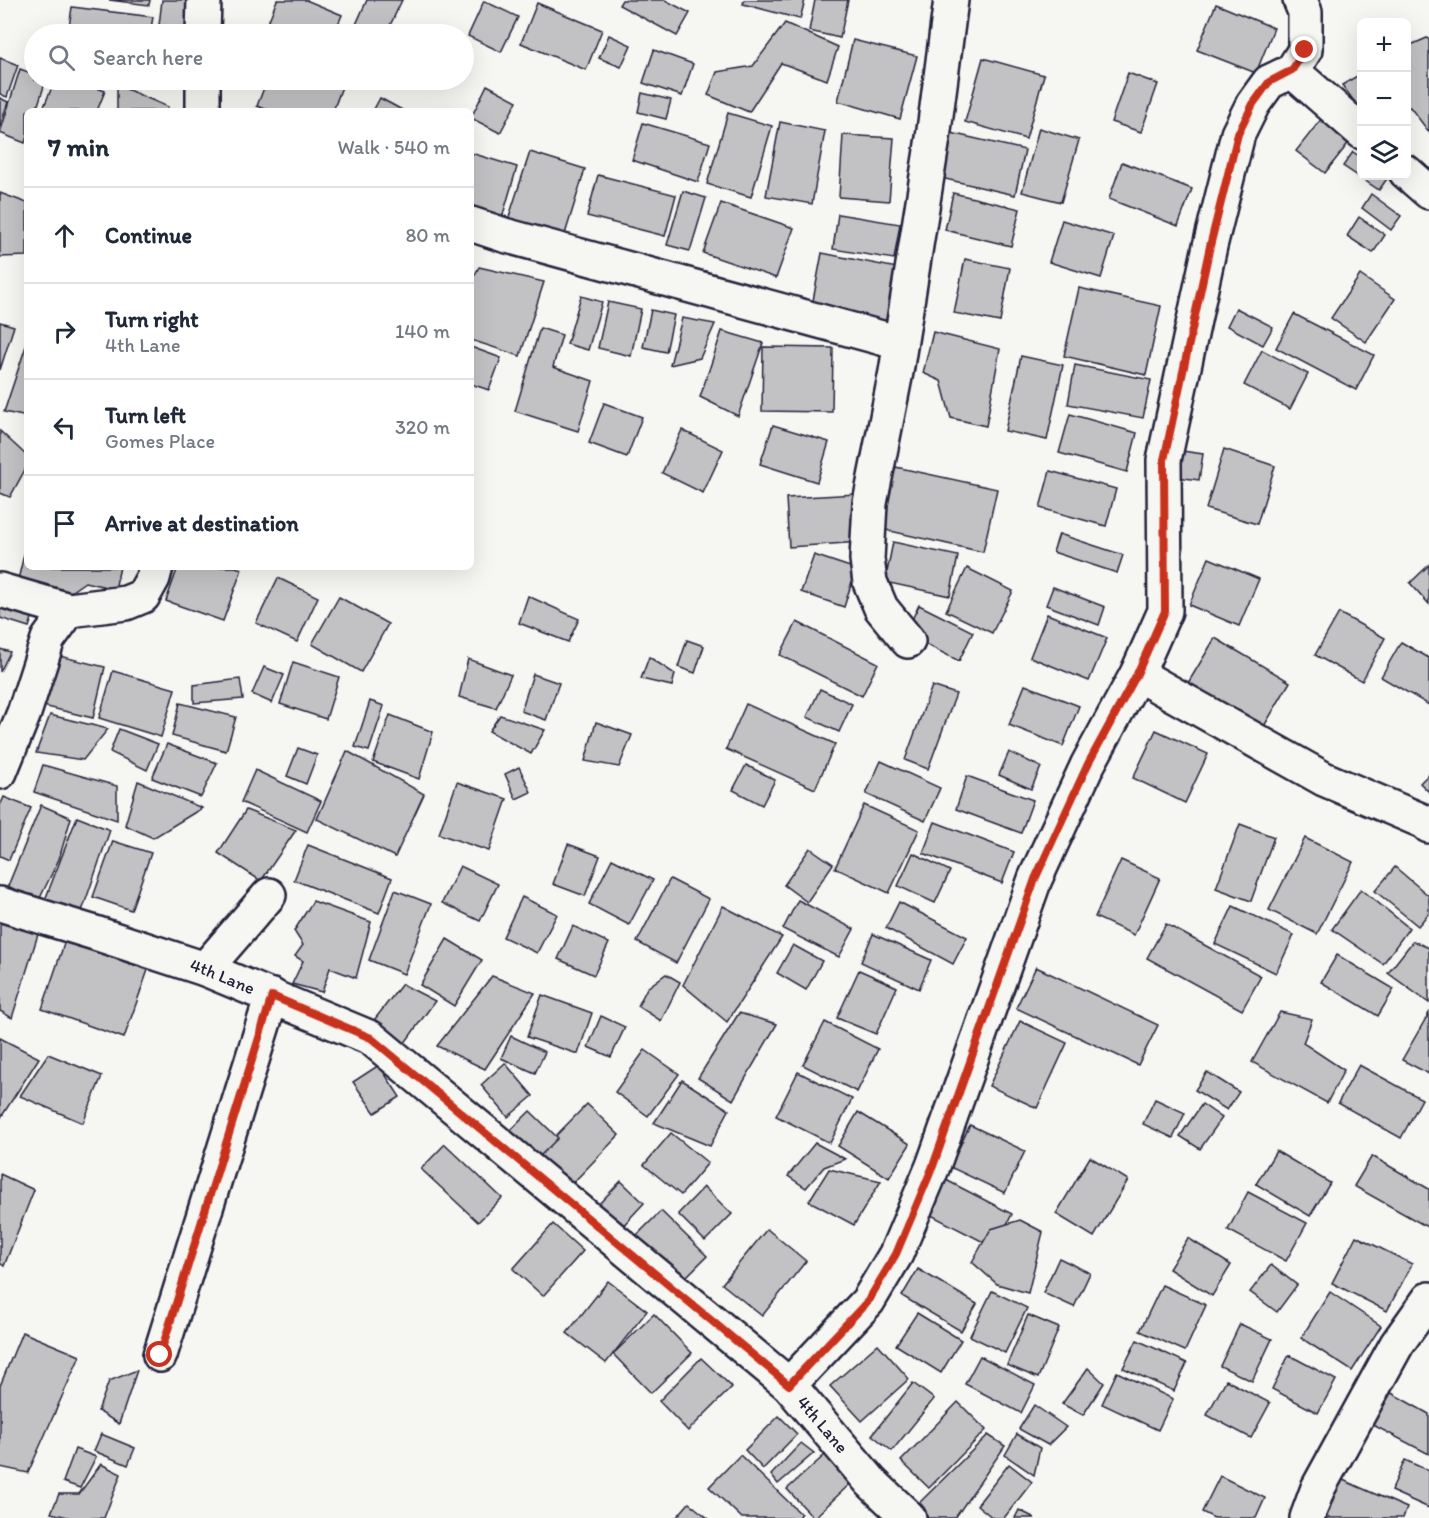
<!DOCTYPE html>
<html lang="en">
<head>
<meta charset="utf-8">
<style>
  :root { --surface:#fff; --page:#f6f6f7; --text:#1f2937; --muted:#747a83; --line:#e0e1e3 }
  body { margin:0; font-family:Itim,sans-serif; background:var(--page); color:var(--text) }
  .controls { position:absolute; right:18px; top:18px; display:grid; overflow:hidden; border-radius:9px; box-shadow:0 6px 24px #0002 }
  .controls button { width:54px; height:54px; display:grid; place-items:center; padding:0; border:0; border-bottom:2px solid var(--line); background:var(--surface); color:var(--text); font:30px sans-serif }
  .stop { position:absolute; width:18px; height:18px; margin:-14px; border:4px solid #c8321e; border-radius:50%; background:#fff }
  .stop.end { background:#c8321e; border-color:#fff; box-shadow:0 2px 6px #0008 }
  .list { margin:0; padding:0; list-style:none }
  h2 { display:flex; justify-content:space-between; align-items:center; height:78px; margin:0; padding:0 24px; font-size:26px }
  h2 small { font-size:20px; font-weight:400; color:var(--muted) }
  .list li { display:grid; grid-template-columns:39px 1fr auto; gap:18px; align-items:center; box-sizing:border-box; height:96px; padding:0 24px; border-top:2px solid var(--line) }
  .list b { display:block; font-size:22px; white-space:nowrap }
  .list p { margin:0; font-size:20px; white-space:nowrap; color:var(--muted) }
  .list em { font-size:20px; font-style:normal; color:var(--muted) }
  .icon { flex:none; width:33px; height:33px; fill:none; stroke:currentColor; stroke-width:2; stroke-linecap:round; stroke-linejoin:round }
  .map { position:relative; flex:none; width:1429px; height:1518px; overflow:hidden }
  .search { position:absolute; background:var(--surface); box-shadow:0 6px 24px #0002; left:24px; top:24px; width:450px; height:66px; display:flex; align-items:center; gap:15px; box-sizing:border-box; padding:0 21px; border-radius:33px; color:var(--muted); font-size:22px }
  .panel { position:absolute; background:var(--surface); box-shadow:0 6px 24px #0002; left:24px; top:108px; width:450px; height:462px; border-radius:9px }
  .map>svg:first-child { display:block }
  .building { fill:#c2c2c4; stroke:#22223b; stroke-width:1.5 }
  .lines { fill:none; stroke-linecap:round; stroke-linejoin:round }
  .minor-casing { stroke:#22223b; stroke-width:38 }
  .minor { stroke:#f6f6f2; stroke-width:33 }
  .route { stroke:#c8321e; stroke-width:8 }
  .labels { text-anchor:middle; stroke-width:6; stroke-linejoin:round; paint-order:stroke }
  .street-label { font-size:18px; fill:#22223b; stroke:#f6f6f2 }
</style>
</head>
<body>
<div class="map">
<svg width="1429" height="1518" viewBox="0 0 1429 1518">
  <rect width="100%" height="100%" fill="#f6f6f2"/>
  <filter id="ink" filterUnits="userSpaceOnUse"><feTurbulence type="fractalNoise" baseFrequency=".0167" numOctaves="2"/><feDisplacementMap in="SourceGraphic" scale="12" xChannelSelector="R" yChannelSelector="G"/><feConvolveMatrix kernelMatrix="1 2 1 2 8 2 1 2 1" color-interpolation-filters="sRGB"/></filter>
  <g filter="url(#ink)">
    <g class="building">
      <path d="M109 0H150L149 5Z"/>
      <path d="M162 0H195L192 34H158Z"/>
      <path d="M277 0H306L342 15 334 34H289L267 25Z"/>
      <path d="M367 0H402L386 34H365L354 29Z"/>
      <path d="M622 0H665L690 13 677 36 619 5Z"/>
      <path d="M744 0H805L800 19 743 4Z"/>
      <path d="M815 0H848L840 38 809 31Z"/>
      <path d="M484 1 518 17 501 52 468 36Z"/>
      <path d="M537 3 602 30 586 70 521 43Z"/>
      <path d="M1216 4 1274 28 1256 73 1197 50Z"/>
      <path d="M72 7 153 17 150 34H68Z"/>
      <path d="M785 23 838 47 827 80 781 63 749 112 708 95 717 72 753 66Z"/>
      <path d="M609 35 631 45 621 67 599 58Z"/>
      <path d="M1427 38 1429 40V132L1410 107 1406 108V47Z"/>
      <path d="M853 40 917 56 900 119 838 101Z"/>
      <path d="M654 50 693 64 682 96 643 83Z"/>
      <path d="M0 58 18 65 7 97 0 94Z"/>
      <path d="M983 58 1044 75 1026 139 965 122Z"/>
      <path d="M20 69 34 74V80H46L36 111H27V136L25 143 0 133Z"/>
      <path d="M1128 73 1158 84 1141 132 1111 122Z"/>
      <path d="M1362 73V112L1342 85Z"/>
      <path d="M55 80H75L105 91 97 111H42Z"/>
      <path d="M267 80H333L343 84 333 111H271L257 106Z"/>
      <path d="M388 80H414L409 89Z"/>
      <path d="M117 85 168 107V111H117Z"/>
      <path d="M487 85 517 101 500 133 471 118Z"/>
      <path d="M642 93 671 100 666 119 638 112Z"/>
      <path d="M0 98 8 102 0 127Z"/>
      <path d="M380 98 404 111H373Z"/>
      <path d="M728 113 772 126 751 197 707 184Z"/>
      <path d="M1326 113 1354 136 1325 173 1296 151Z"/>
      <path d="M780 122 825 131 812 204 766 196Z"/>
      <path d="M643 123 710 143 698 182 632 160Z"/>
      <path d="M1039 128 1079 140 1061 202 1022 192Z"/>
      <path d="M951 133 1025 150 1015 195 941 178Z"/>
      <path d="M843 135 894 138 889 201 839 197Z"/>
      <path d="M530 152 585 169 562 244 506 226Z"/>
      <path d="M1353 152 1362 158V176H1389L1379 190 1343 166Z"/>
      <path d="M471 153 517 167 502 218 471 209Z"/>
      <path d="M1122 162 1192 189 1178 226 1109 199Z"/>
      <path d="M598 175 676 195 665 236 587 216Z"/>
      <path d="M683 191 706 198 690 251 667 245Z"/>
      <path d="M0 193 27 203V256L0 257Z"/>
      <path d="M953 193 1020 209 1011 246 945 230Z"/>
      <path d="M1371 194 1401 216 1391 230 1362 208Z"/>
      <path d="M721 203 794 228 776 278 703 253Z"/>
      <path d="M838 214 900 224 894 259 833 249Z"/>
      <path d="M1359 217 1385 235 1373 253 1347 236Z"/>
      <path d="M1062 220 1114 236 1101 278 1049 262Z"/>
      <path d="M822 253 897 268 887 321 812 306Z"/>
      <path d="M965 259 1010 268 1000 322 954 313Z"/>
      <path d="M479 267 544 282 520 356 471 340V282Z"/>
      <path d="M1360 275 1395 299 1366 342 1331 318Z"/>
      <path d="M1079 288 1161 306 1146 375 1064 356Z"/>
      <path d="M581 296 602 302 588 350 567 344Z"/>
      <path d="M608 302 641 309 631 356 598 348Z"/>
      <path d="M1236 308 1273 327 1263 345 1227 326Z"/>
      <path d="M651 310 674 315 666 352 643 347Z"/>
      <path d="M1294 314 1374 355 1356 390 1276 348Z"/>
      <path d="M682 318 715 324 700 358 670 365Z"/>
      <path d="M0 322 14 326 0 370Z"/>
      <path d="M540 328 562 335 553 367 593 381 578 431 515 411Z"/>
      <path d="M722 331 763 343 738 416 700 397Z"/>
      <path d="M933 332 1000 349 986 426 951 418 941 381 923 373Z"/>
      <path d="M27 343V389L23 416 4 412Z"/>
      <path d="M471 347 501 358 489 390 471 384Z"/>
      <path d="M763 347 833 348 832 412 762 411Z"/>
      <path d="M1262 350 1308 374 1290 409 1244 385Z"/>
      <path d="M1021 356 1063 365 1047 440 1005 431Z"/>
      <path d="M1075 365 1151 380 1143 418 1068 404Z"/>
      <path d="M604 403 642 417 627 457 589 443Z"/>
      <path d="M1070 414 1137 433 1127 472 1059 453Z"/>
      <path d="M773 425 829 442 817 482 760 464Z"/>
      <path d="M682 430 723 450 703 493 662 473Z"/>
      <path d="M0 431 27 456V466L10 497 0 493Z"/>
      <path d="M1224 449 1275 466 1257 524 1206 509Z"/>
      <path d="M1182 451 1203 454 1199 480 1177 477Z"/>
      <path d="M891 466 997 489 983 552 877 528Z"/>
      <path d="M1050 471 1116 489 1106 526 1040 508Z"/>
      <path d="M857 494 860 542 789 547 786 498Z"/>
      <path d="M1059 534 1123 555 1117 573 1053 552Z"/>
      <path d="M27 542V567H120L115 589 85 582 69 593 18 580Z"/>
      <path d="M893 542 958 556 950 596 885 582Z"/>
      <path d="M814 555 856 569 844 607 801 592Z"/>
      <path d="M1209 558 1259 579 1239 626 1189 605Z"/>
      <path d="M1429 565V604L1410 583Z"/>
      <path d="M178 567H235L242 569 223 621 166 601Z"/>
      <path d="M967 568 1013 591 992 633 946 611Z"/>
      <path d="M278 578 318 597 297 642 256 623Z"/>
      <path d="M1053 587 1105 607 1099 625 1046 605Z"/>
      <path d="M0 595 36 607 29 627 0 618Z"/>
      <path d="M528 596 579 619 568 642 519 623Z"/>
      <path d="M339 597 388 624 361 672 312 644Z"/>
      <path d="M919 605 973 632 959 661 905 634Z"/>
      <path d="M1339 613 1385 638 1362 681 1315 655Z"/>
      <path d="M1047 614 1107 638 1089 681 1030 657Z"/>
      <path d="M797 622 878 663 862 696 780 655Z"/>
      <path d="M1215 638 1290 682 1260 733 1185 688Z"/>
      <path d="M687 640 704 646 695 673 678 667Z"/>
      <path d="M1401 642 1429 658V705L1381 677Z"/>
      <path d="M0 649 10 652 0 672Z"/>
      <path d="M55 655 105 667 93 718 43 706Z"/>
      <path d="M649 657 675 674 672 686 641 679Z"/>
      <path d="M468 659 511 675 496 708 459 697Z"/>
      <path d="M293 662 339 677 326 719 280 704Z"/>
      <path d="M264 667 284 675 272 703 252 694Z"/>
      <path d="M113 671 175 689 161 737 99 718Z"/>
      <path d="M533 674 559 683 546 720 521 711Z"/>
      <path d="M240 679 243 699 194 703V685Z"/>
      <path d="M1025 685 1079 706 1063 746 1009 725Z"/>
      <path d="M932 686 956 694 928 769 905 760Z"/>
      <path d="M820 689 852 704 839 732 807 717Z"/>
      <path d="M370 701 384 706 369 751 355 747Z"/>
      <path d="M180 703 236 717 226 751 172 736Z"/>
      <path d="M746 704 835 744 815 789 726 749Z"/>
      <path d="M50 715 108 729 83 760 36 753Z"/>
      <path d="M390 715 433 732 419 779 373 762Z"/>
      <path d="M500 715 545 730 531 754 489 731Z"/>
      <path d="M596 722 632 735 619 767 585 761Z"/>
      <path d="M119 729 158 744 147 770 110 752Z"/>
      <path d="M1156 730 1208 754 1185 803 1133 778Z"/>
      <path d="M167 744 217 763 201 797 152 778Z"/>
      <path d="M298 748 317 755 306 784 287 776Z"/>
      <path d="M347 751 424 794 395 857 317 819Z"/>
      <path d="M1009 752 1041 767 1031 789 999 775Z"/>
      <path d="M881 761 940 788 925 821 866 794Z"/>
      <path d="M43 765 117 786V820L34 792Z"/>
      <path d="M746 765 775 780 762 805 733 790Z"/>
      <path d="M519 767 531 792 516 799 505 774Z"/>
      <path d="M255 770 321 801 307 832 241 802Z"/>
      <path d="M1429 774V792L1420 783Z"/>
      <path d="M967 776 1033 800 1021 833 956 809Z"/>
      <path d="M138 781 202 808 153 838 125 825Z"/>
      <path d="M457 782 507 799 489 851 439 834Z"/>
      <path d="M4 797 31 808 9 860 0 856V806Z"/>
      <path d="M41 805 71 818 59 859 38 902 8 886Z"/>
      <path d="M864 805 919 830 889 893 835 868Z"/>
      <path d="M246 810 296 830 261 881 218 853Z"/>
      <path d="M77 817 110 830 79 920 45 900Z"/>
      <path d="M935 822 1014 852 1002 883 923 853Z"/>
      <path d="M1240 824 1274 837 1251 901 1216 888Z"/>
      <path d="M1305 838 1353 862 1317 934 1269 910Z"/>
      <path d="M113 841 151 853 131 910 93 897Z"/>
      <path d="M568 844 600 856 585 896 553 884Z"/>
      <path d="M308 845 392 878 379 913 294 880Z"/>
      <path d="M810 848 833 864 807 902 784 885Z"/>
      <path d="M913 853 950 871 935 903 898 886Z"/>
      <path d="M612 859 653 880 629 925 589 904Z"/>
      <path d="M1121 860 1160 878 1134 935 1095 917Z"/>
      <path d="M460 866 498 884 480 921 442 903Z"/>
      <path d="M1395 867 1429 896V913L1418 926 1375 891Z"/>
      <path d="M670 879 709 899 676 963 637 942Z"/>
      <path d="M1361 889 1409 928 1383 964 1332 929Z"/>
      <path d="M395 890 431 904 404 974 369 960Z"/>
      <path d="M522 897 557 914 537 953 503 937Z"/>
      <path d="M798 900 854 929 839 957 783 929Z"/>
      <path d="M313 901 371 922 356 978 330 968 322 992 292 984 303 961 295 956 303 945 294 931Z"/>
      <path d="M899 902 967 937 953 964 886 928Z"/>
      <path d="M723 906 782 937 727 1022 683 985Z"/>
      <path d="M1233 906 1294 935 1276 973 1215 944Z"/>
      <path d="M0 922 39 931 12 1018 0 1011Z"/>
      <path d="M1166 924 1261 976 1242 1010 1147 958Z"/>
      <path d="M573 926 609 943 594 975 558 959Z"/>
      <path d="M873 934 931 960 919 989 861 962Z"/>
      <path d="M447 939 482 960 454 1006 420 985Z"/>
      <path d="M65 941 148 970 124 1038 42 1009Z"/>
      <path d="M1413 941 1429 948V1003L1388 973Z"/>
      <path d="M793 945 822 961 806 990 777 973Z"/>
      <path d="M1337 955 1394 989 1378 1016 1321 982Z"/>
      <path d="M1036 967 1158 1025 1138 1065 1016 1008Z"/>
      <path d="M859 970 897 987 876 1034 837 1018Z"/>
      <path d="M666 974 680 982 661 1021 638 1006 647 988Z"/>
      <path d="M492 976 535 993 485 1069 437 1046Z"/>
      <path d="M402 984 435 1001 397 1054 368 1028Z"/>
      <path d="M542 995 592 1013 578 1054 527 1037Z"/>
      <path d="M1280 1012 1312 1019 1303 1043 1344 1070 1327 1103 1252 1062Z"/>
      <path d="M739 1013 777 1024 733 1100 698 1078Z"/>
      <path d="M1429 1013V1074L1402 1060Z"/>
      <path d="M601 1016 625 1027 611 1057 588 1047Z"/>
      <path d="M1020 1021 1067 1043 1037 1108 989 1086Z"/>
      <path d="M825 1022 878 1049 857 1092 803 1065Z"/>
      <path d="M511 1036 545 1052 535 1073 501 1058Z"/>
      <path d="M0 1038 39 1058 0 1119Z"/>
      <path d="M645 1050 679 1074 648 1116 615 1092Z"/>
      <path d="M48 1054 102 1076 83 1123 20 1096Z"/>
      <path d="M505 1063 533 1096 508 1117 481 1085Z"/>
      <path d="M379 1065 400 1097 375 1113 353 1082Z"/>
      <path d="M1359 1065 1422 1099 1401 1138 1338 1103Z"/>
      <path d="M798 1072 852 1099 830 1143 776 1116Z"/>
      <path d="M1207 1072 1239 1092 1227 1110 1195 1090Z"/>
      <path d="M682 1080 729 1110 710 1146 654 1123Z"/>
      <path d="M1155 1099 1185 1113 1173 1138 1143 1124Z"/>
      <path d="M587 1104 619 1135 569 1187 537 1155Z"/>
      <path d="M1202 1104 1222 1118 1200 1149 1180 1136Z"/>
      <path d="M530 1111 558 1138 532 1164 504 1137Z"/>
      <path d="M858 1112 910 1144 889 1178 838 1146Z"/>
      <path d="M970 1125 1025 1151 1005 1193 950 1167Z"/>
      <path d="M671 1133 708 1163 681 1195 644 1165Z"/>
      <path d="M815 1143 845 1159 824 1167 806 1188 788 1176Z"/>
      <path d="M445 1144 502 1198 478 1222 421 1169Z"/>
      <path d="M1276 1151 1330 1183 1310 1216 1256 1184Z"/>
      <path d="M1372 1156 1429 1189V1228L1354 1186Z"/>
      <path d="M1090 1157 1128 1180 1094 1237 1056 1214Z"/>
      <path d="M829 1169 881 1181 854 1225 809 1201Z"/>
      <path d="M0 1174 34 1190 4 1266 0 1263Z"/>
      <path d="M946 1180 1012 1214 995 1248 929 1214Z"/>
      <path d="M621 1181 644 1203 619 1230 595 1208Z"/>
      <path d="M704 1187 732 1214 705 1241 678 1214Z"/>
      <path d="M1248 1192 1307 1223 1286 1261 1228 1230Z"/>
      <path d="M661 1211 707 1256 681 1282 635 1237Z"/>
      <path d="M1020 1220 1043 1232 1028 1293 997 1284 972 1262 991 1229Z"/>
      <path d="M553 1224 583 1251 543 1296 513 1269Z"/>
      <path d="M767 1229 806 1261 762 1316 722 1284Z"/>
      <path d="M1356 1236 1412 1264 1387 1311 1332 1283Z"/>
      <path d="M1188 1238 1231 1265 1212 1296 1169 1269Z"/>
      <path d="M1059 1258 1090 1273 1074 1307 1043 1293Z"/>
      <path d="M1271 1265 1297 1285 1277 1312 1250 1292Z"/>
      <path d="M918 1269 977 1304 961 1331 902 1296Z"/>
      <path d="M608 1281 647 1311 606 1363 567 1333Z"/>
      <path d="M1162 1285 1206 1305 1185 1351 1140 1331Z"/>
      <path d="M992 1291 1027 1308 1005 1353 970 1336Z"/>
      <path d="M1330 1292 1381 1326 1352 1371 1301 1338Z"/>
      <path d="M917 1313 961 1340 941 1373 896 1345Z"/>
      <path d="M654 1314 692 1353 651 1393 613 1354Z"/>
      <path d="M1028 1315 1059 1328 1038 1378 1007 1365Z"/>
      <path d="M1240 1324 1272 1339 1252 1381 1220 1366Z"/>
      <path d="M22 1332 80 1356 28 1473 0 1467V1386Z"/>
      <path d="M1137 1340 1187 1363 1174 1391 1123 1368Z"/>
      <path d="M878 1344 909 1379 862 1421 830 1386Z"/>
      <path d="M1289 1355 1336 1380 1318 1413 1272 1389Z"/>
      <path d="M980 1356 1035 1385 1021 1413 965 1384Z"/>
      <path d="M701 1358 732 1387 688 1431 659 1401Z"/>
      <path d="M1088 1368 1104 1383 1083 1415 1062 1404Z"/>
      <path d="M137 1370 119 1424 98 1411 109 1381Z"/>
      <path d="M1117 1372 1173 1399 1158 1430 1102 1404Z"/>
      <path d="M1226 1380 1270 1403 1251 1438 1207 1415Z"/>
      <path d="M913 1383 934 1399 892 1451 872 1435Z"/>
      <path d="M1386 1390 1429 1414V1454L1369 1423Z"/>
      <path d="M958 1402 986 1430 929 1488 901 1461Z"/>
      <path d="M1034 1405 1066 1427 1048 1445 1019 1429Z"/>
      <path d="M779 1416 797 1434 763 1469 745 1450Z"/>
      <path d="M101 1434 135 1448 128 1465 94 1451Z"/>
      <path d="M1017 1434 1040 1448 1034 1475 1005 1455Z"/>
      <path d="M988 1435 1005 1446 955 1518H926L916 1506Z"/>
      <path d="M801 1443 814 1453 778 1484 771 1475Z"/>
      <path d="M75 1449 96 1457 80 1488 63 1482Z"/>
      <path d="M827 1453 853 1481 814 1518 787 1489Z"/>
      <path d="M740 1455 801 1514 797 1518H742L709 1487Z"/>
      <path d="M1405 1460 1429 1471V1508L1391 1491Z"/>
      <path d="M101 1464 121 1474 104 1518H72L51 1513 59 1494H79Z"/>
      <path d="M1009 1464 1032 1482 1004 1518H993L977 1505Z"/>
      <path d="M1220 1476 1265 1498 1256 1518H1214L1202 1512Z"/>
      <path d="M1336 1477 1407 1508 1403 1518H1318Z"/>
      <path d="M689 1503 708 1518H676Z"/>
      <path d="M1019 1510 1035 1518H1015Z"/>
    </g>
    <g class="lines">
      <g class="minor-casing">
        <g id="minor">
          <path d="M203 34 204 0"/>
          <path d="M1292 71 1362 132"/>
          <path d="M203 111V80"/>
          <path d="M1406 172 1429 192"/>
          <path d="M471 224 504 235 900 343"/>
          <path d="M0 590 69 610"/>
          <path d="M908 641 881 608 870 582 867 559 870 503 896 372 933 138 951 0"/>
          <path d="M1137 674 1324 779 1425 822 1429 826"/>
          <path d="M0 772 24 713 48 639 69 610 126 603 143 596 153 578 156 567"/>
          <path id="s1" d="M0 904 95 933 205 969 371 1038 789 1385 871 1482 909 1518"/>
          <path d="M205 969 269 895"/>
          <path d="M160 1355 272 996"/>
          <path d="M789 1385 868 1301 896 1254 933 1166 1035 879 1088 764 1137 674 1165 611 1164 460 1210 246 1238 134 1253 104 1269 82 1292 71 1305 50V12L1300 0"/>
          <path d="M1307 1518 1318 1488 1397 1344 1429 1299"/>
        </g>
      </g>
      <use href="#minor" class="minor"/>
    </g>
  </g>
  <g class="lines" filter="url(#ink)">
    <path class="route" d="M160 1355 272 996 371 1038 789 1385 868 1301 896 1254 933 1166 1035 879 1088 764 1137 674 1165 611 1164 460 1210 246 1238 134 1253 104 1269 82 1292 70 1305 50"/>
  </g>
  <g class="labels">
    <g class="street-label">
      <text dy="6" stroke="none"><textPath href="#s1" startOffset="234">4th Lane</textPath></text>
      <text dy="6" stroke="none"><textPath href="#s1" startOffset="990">4th Lane</textPath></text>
    </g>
  </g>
</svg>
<div class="controls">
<button>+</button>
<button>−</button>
<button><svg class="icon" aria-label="layers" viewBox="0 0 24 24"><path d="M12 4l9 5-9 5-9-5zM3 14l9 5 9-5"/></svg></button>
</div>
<div class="stop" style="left:160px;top:1355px"></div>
<div class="stop end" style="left:1305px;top:50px"></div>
<div class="search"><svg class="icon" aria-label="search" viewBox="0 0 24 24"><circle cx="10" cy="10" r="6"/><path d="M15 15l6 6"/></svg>Search here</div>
<section class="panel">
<h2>7 min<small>Walk · 540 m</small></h2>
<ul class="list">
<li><svg class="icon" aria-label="ahead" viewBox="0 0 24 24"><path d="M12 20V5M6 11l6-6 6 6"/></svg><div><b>Continue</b></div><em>80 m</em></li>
<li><svg class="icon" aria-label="right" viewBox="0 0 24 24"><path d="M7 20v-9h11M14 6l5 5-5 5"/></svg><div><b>Turn right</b><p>4th Lane</p></div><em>140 m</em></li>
<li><svg class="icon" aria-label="left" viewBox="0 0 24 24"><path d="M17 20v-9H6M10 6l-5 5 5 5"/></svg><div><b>Turn left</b><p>Gomes Place</p></div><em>320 m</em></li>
<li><svg class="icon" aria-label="arrive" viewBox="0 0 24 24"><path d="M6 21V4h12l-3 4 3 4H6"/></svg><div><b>Arrive at destination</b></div></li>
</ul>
</section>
</div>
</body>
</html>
